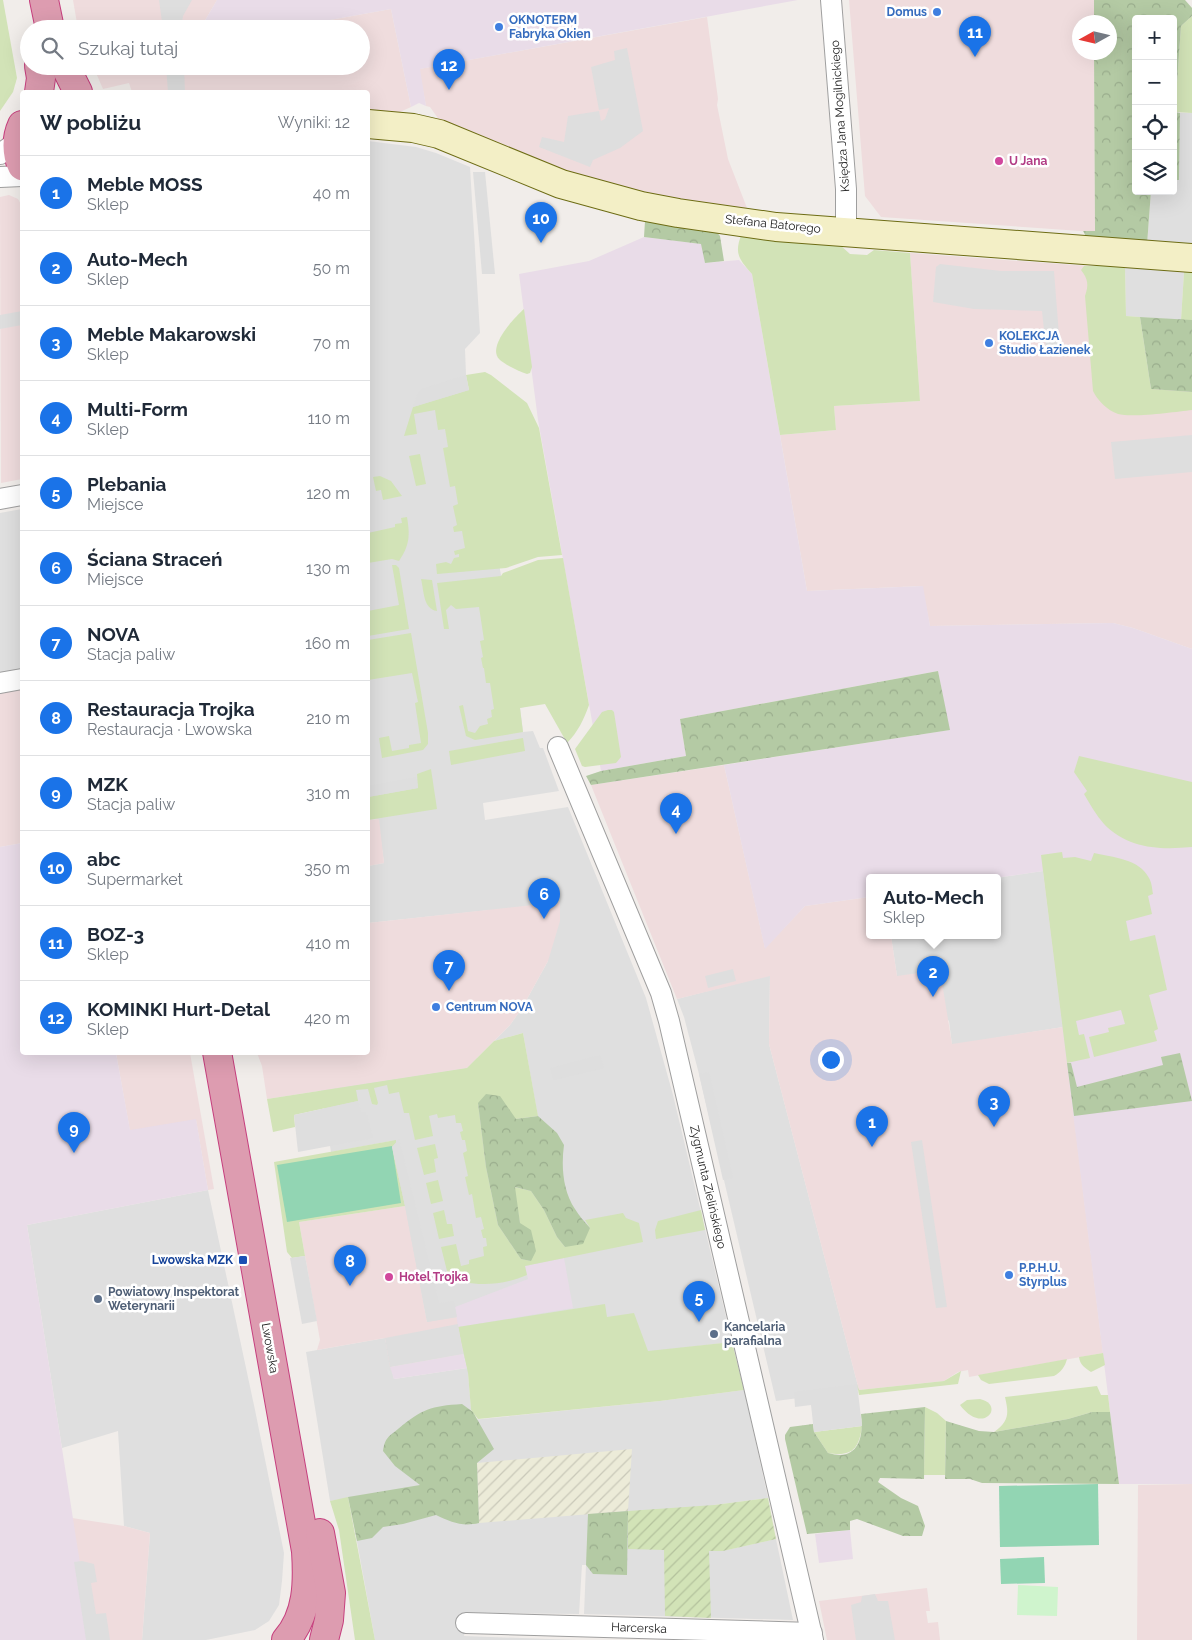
<!DOCTYPE html>
<html lang="pl">
<head>
<meta charset="utf-8">
<style>
  :root { --surface:#fff; --page:#f2f2f3; --text:#1f2937; --muted:#747a83; --line:#e0e1e3; --accent:#1a73e8 }
  body { margin:0; font-family:Raleway,sans-serif; background:var(--page); color:var(--text) }
  .controls { position:absolute; right:15px; top:15px; display:grid; overflow:hidden; border-radius:5px; box-shadow:0 5px 20px #0002 }
  .controls button { width:45px; height:45px; display:grid; place-items:center; padding:0; border:0; border-bottom:1px solid var(--line); background:var(--surface); color:var(--text); font:25px sans-serif }
  .compass { position:absolute; left:1072px; top:15px; width:45px; height:45px; border-radius:50%; background:var(--surface); box-shadow:0 5px 20px #0002; rotate:262deg }
  .you { position:absolute; left:830px; top:1059px; width:18px; height:18px; margin:-12px; border:4px solid #fff; border-radius:50%; background:#1a73e8; box-shadow:0 0 0 8px #1a73e833 }
  .badge { display:grid; place-items:center; width:32px; height:32px; border-radius:50%; background:var(--accent); color:#fff; font-size:16px; font-weight:700 }
  .pin { position:absolute; translate:-50% -41px; filter:drop-shadow(0 1px 2px #0008) }
  .pin::after { content:''; position:absolute; top:26px; width:18px; height:15px; background:inherit; clip-path:polygon(0 0,100% 0,50% 100%) }
  .popup { position:absolute; left:866px; top:874px; width:135px; height:65px; box-sizing:border-box; display:grid; place-content:center; border-radius:5px; background:var(--surface); filter:drop-shadow(0 1px 4px #0005); font-size:16px; white-space:nowrap; color:var(--muted) }
  .popup b { font-size:19px; color:var(--text) }
  .popup::after { content:''; position:absolute; left:50%; top:100%; margin-left:-10px; border:10px solid transparent; border-top-color:var(--surface) }
  .list { margin:0; padding:0; list-style:none }
  h2 { display:flex; justify-content:space-between; align-items:center; height:65px; margin:0; padding:0 20px; font-size:21px }
  h2 small { font-size:16px; font-weight:400; color:var(--muted) }
  .list li { display:grid; grid-template-columns:32px 1fr auto; gap:15px; align-items:center; box-sizing:border-box; height:75px; padding:0 20px; border-top:1px solid var(--line) }
  .list b { display:block; font-size:19px; white-space:nowrap }
  .list p { margin:0; font-size:16px; white-space:nowrap; color:var(--muted) }
  .list em { font-size:16px; font-style:normal; color:var(--muted) }
  .icon { flex:none; width:28px; height:28px; fill:none; stroke:currentColor; stroke-width:2; stroke-linecap:round; stroke-linejoin:round }
  .map { position:relative; flex:none; width:1192px; height:1640px; overflow:hidden }
  .search { position:absolute; background:var(--surface); box-shadow:0 5px 20px #0002; left:20px; top:20px; width:350px; height:55px; display:flex; align-items:center; gap:12px; box-sizing:border-box; padding:0 18px; border-radius:28px; color:var(--muted); font-size:19px }
  .panel { position:absolute; background:var(--surface); box-shadow:0 5px 20px #0002; left:20px; top:90px; width:350px; height:965px; border-radius:5px }
  .map>svg:first-child { display:block }
  .residential { fill:#dfdfdf }
  .commercial { fill:#efdcdd }
  .industrial { fill:#e9dce8 }
  .farmland { fill:url(#farmland-furrows) }
  .grass { fill:#d2e3b7 }
  .forest { fill:url(#forest-crowns) }
  .park { fill:#cff4cd }
  .garden { fill:url(#garden-furrows) }
  .pitch { fill:#92d5b3 }
  .parking { fill:#dedede }
  .lines { fill:none; stroke-linecap:round; stroke-linejoin:round }
  .street-casing { stroke:#9f9f9f; stroke-width:22 }
  .secondary-casing { stroke:#6d6c14; stroke-width:30 }
  .highway-casing { stroke:#c63f7e; stroke-width:30 }
  .street { stroke:#fff; stroke-width:20 }
  .secondary { stroke:#f3efc6; stroke-width:28 }
  .highway { stroke:#dd9cb0; stroke-width:28 }
  .shop-dot { fill:#3f7fe0; stroke:#fff; stroke-width:2 }
  .hotel-dot { fill:#d1479c; stroke:#fff; stroke-width:2 }
  .transit-dot { fill:#1a4fb4; stroke:#fff; stroke-width:2 }
  .service-dot { fill:#5c6f8a; stroke:#fff; stroke-width:2 }
  .labels { text-anchor:middle; stroke-width:5; stroke-linejoin:round; paint-order:stroke }
  .shop-label { font-size:12px; font-weight:bold; fill:#366cbe; stroke:#fff; text-anchor:start }
  .street-label { font-size:12px; fill:#222; stroke:#fff }
  .hotel-label { font-size:12px; font-weight:bold; fill:#b23c85; stroke:#fff; text-anchor:start }
  .transit-label { font-size:12px; font-weight:bold; fill:#164399; stroke:#fff; text-anchor:end }
  .service-label { font-size:12px; font-weight:bold; fill:#4e5e75; stroke:#fff; text-anchor:start }
</style>
</head>
<body>
<div class="map">
<svg width="1192" height="1640" viewBox="0 0 1192 1640">
  <defs>
    <pattern id="farmland-furrows" width="10" height="10" patternUnits="userSpaceOnUse" patternTransform="scale(1.25)"><rect width="10" height="10" fill="#ecebd8"/><path d="M-1 1l2-2M0 10L10 0M9 11l2-2" fill="none" stroke="#cac9b9"/></pattern>
    <pattern id="forest-crowns" width="20" height="18" patternUnits="userSpaceOnUse" patternTransform="scale(1.25)"><rect width="20" height="18" fill="#b4caa4"/><path d="M2 6a3 3 0 1 1 6 0M12 15a3 3 0 1 1 6 0" fill="none" stroke="#9aad8d"/></pattern>
    <pattern id="garden-furrows" width="10" height="10" patternUnits="userSpaceOnUse" patternTransform="scale(1.25)"><rect width="10" height="10" fill="#d2e3b7"/><path d="M-1 1l2-2M0 10L10 0M9 11l2-2" fill="none" stroke="#b4c29d"/></pattern>
  </defs>
  <rect width="100%" height="100%" fill="#f1edea"/>
  <g class="residential">
    <path d="M1180 113H1192V247L1147 245 1151 191H1173V180H1179Z"/>
    <path d="M368 141 416 147 436 153 470 167 480 333 465 349 466 375 524 707 520 708 523 732 533 731 540 748H543L559 791 483 803 485 820 568 807 646 998 673 1095 732 1342 468 1373 472 1420 660 1401 744 1390 768 1498 714 1505 722 1551 776 1539 793 1620 584 1614 586 1565H582L579 1614 468 1613 464 1636 577 1640H375L349 1498 330 1501 306 1352 385 1338 394 1379 467 1368 463 1354 427 1322 391 1141 331 1152 321 1090 467 1068 477 1058 548 1174 523 1033 494 1041 510 1025 522 1008 548 961 490 910 368 923V866L384 863 378 819 368 820Z"/>
    <path d="M1125 266 1184 272 1181 320 1126 316Z"/>
    <path d="M22 509V671L0 676V513Z"/>
    <path d="M1043 871 1063 1027 952 1045 949 1021 897 976 891 936H997V878H995Z"/>
    <path d="M770 975 769 1044 859 1390 776 1401 699 1074 684 1017 677 999Z"/>
    <path d="M208 1190 255 1410 284 1553 282 1581 279 1605 269 1621 255 1630 206 1640H142L150 1533 124 1526 118 1431 62 1448 27 1225Z"/>
  </g>
  <g class="commercial">
    <path d="M73 0H217L200 29H78Z"/>
    <path d="M849 0H1094V22H1080V52L1094 53 1095 232 881 217 865 196Z"/>
    <path d="M391 9 411 107 391 116 368 114V92H132L129 83 103 89 93 66H361V29H280Z"/>
    <path d="M707 17 718 99 717 105 728 159 747 208 727 207 632 193 588 181 440 121 430 107 426 106 419 69Z"/>
    <path d="M9 195 18 199 22 206V479L1 483 0 197Z"/>
    <path d="M910 253 1088 266 1097 384 1192 392V649L1133 628 1113 623 930 626 922 586 807 591 780 435 836 430 834 406 920 401Z"/>
    <path d="M22 687V843L0 847V691Z"/>
    <path d="M724 765 765 948 805 906 869 897V936H891L897 976 940 970 952 1044 1063 1027 1103 1353 969 1377 968 1370 958 1372 944 1381 859 1390 769 1044 770 976 677 999 591 785Z"/>
    <path d="M379 819 384 863 368 866V820Z"/>
    <path d="M560 902V921L548 961 522 1008 510 1025 467 1068 267 1099 262 1066 257 1053 368 1052V923Z"/>
    <path d="M116 1053H190L214 1189 208 1190 196 1120 130 1131Z"/>
    <path d="M405 1206 427 1322 457 1317 463 1354 390 1367 385 1338 317 1350 320 1340 299 1222Z"/>
    <path d="M1192 1484V1640H1137L1138 1485Z"/>
    <path d="M72 1518 124 1526 150 1533 142 1640H92Z"/>
    <path d="M927 1588 930 1611H926L928 1623 938 1622 940 1640H827L819 1601Z"/>
  </g>
  <g class="industrial">
    <path d="M217 0H798L420 69 426 106 419 103 411 107 391 9 280 29H200Z"/>
    <path d="M644 237 702 244 705 263 739 260 752 274 807 591 923 586 930 626 1113 623 1133 628 1192 649V1484H1119L1043 871 995 878H869V897L805 906 765 949 724 765 949 730 938 671 680 719 686 756 601 771 538 420 519 274 589 261Z"/>
    <path d="M22 843V1052L116 1053 130 1130 196 1119 208 1190 27 1225 92 1640H0V847Z"/>
    <path d="M564 1258 573 1308 458 1327 455 1307 528 1279 525 1266Z"/>
    <path d="M463 1354 467 1368 394 1379 390 1367Z"/>
    <path d="M850 1530 853 1559 819 1563 815 1534Z"/>
  </g>
  <path class="farmland" d="M632 1449 628 1511 479 1523 477 1463Z"/>
  <g class="grass">
    <path d="M0 0H3L17 78 13 92 0 111Z"/>
    <path d="M1192 16V113L1175 112 1181 26Z"/>
    <path d="M742 233 840 245 850 254 867 255 874 250 910 253 920 401 834 406 836 430 780 435 752 274C738 258 734 253 742 233Z"/>
    <path d="M1084 266H1125L1126 316 1140 317 1151 389 1192 392V410C1175 412 1132 418 1118 414 1107 410 1098 401 1093 391L1085 296C1089 285 1088 279 1081 270Z"/>
    <path d="M1184 272H1192V320H1181Z"/>
    <path d="M524 309 532 367 530 373 527 374C519 371 505 365 499 359 487 346 515 317 524 309Z"/>
    <path d="M485 372 491 375 527 403 539 428 562 555 538 557 506 568 437 574 436 564 446 562 451 564 454 558 459 557V554L455 555 454 551 465 548 462 531 454 532 453 527 457 525 453 506 458 504 455 486 450 487 443 448 448 447 445 429 438 430 435 410 414 414 417 434 404 436 413 407 469 390 466 375Z"/>
    <path d="M420 454 426 484 416 486 409 456Z"/>
    <path d="M380 476 391 481 402 496 383 500 381 490 376 491 373 477Z"/>
    <path d="M407 517C410 535 410 545 399 561L392 559 368 563V533L395 527V524L402 523 401 518Z"/>
    <path d="M563 558 589 705C584 719 578 732 567 743L545 704 520 708 523 732 475 740 466 736 459 706 463 705 468 731 475 733 480 726 488 724 487 719 492 717 491 710 494 709 490 683H486L484 668H483L481 658 483 657 480 641 484 640 479 607 456 609 451 605 446 610 449 629H444L437 583 501 576 503 573 538 560Z"/>
    <path d="M392 565H396L399 568 409 629 368 636V611L399 605Z"/>
    <path d="M421 579 432 580 437 611C423 609 424 591 421 579Z"/>
    <path d="M411 633 428 733V744L423 750 382 758 379 738 389 736 392 751 409 748V745L421 743 415 703 418 702 412 673 368 680V640Z"/>
    <path d="M608 710H612L614 712 621 757 616 763 585 767 582 766 575 749 602 712Z"/>
    <path d="M523 738 525 751 451 765 449 751Z"/>
    <path d="M1079 756 1192 782V847C1160 850 1128 849 1104 824 1096 815 1090 804 1084 794L1087 791 1074 772Z"/>
    <path d="M431 769 437 809 368 820V797L418 788 417 774Z"/>
    <path d="M1062 852 1063 858 1075 857 1091 861 1094 853C1112 857 1140 859 1149 878 1152 883 1152 889 1153 894L1148 896 1152 914 1126 921 1130 941 1155 935 1167 990 1149 995 1158 1029 1154 1031 1157 1041 1094 1057 1089 1037 1109 1032 1108 1028 1125 1024 1121 1010 1076 1021 1079 1035 1084 1034 1090 1058 1067 1063 1041 855Z"/>
    <path d="M523 1033 538 1116 516 1119 478 1103 486 1167 498 1225 521 1259 531 1261 520 1223 514 1187 531 1191 544 1210 557 1237 565 1247 590 1228 585 1220 623 1213 626 1218 639 1223 643 1242 525 1266 527 1275C504 1285 470 1289 448 1275L441 1247 456 1244 461 1266 469 1264V1260L484 1256 483 1247 487 1246 486 1238H483L481 1230 484 1229 481 1217 476 1218 472 1194 469 1195 465 1177 468 1176 463 1153 467 1151 465 1140H462L460 1132 463 1131 461 1123H456L455 1115 438 1118 437 1114 429 1116 433 1136 415 1140 409 1113H404L399 1092 389 1094 387 1085 374 1088 378 1103 377 1105 372 1104 368 1089 356 1090 358 1101 294 1115 295 1127 273 1132 267 1099 467 1068 494 1041Z"/>
    <path d="M396 1140V1143L392 1147 405 1206 299 1222 305 1256 292 1258 287 1252 274 1162Z"/>
    <path d="M435 1144 438 1158 434 1159 436 1172 424 1175 417 1148Z"/>
    <path d="M438 1180 443 1201 431 1204 426 1183Z"/>
    <path d="M444 1210 447 1224H452L454 1236 439 1239 433 1213Z"/>
    <path d="M701 1210 705 1230 656 1239 655 1230 658 1221Z"/>
    <path d="M605 1304 607 1317 634 1313 648 1351 732 1342 744 1390 660 1401 478 1419 471 1410 468 1373 458 1327Z"/>
    <path d="M1103 1353 1105 1365 1091 1372C1085 1368 1080 1365 1079 1357Z"/>
    <path d="M1067 1359C1065 1367 1061 1372 1054 1376L989 1384 981 1380 978 1375Z"/>
    <path d="M961 1371 958 1384 859 1395 857 1384 859 1390 944 1381Z"/>
    <path d="M1097 1386 1101 1395H1108L1110 1412H1092L1068 1419 994 1432C1009 1421 1009 1414 1005 1397Z"/>
    <path d="M980 1399C1006 1405 983 1436 960 1405L967 1400Z"/>
    <path d="M925 1407 937 1413 946 1421 945 1475H924Z"/>
    <path d="M862 1426C859 1449 852 1457 828 1453L814 1432Z"/>
    <path d="M348 1497 375 1640H355L339 1530 330 1501Z"/>
  </g>
  <g class="forest">
    <path d="M1094 0H1185L1192 8V16L1181 26 1175 112 1180 113 1179 180H1173V19H1136V191H1151L1147 245 1089 242 1083 231H1095L1094 53 1110 52V22H1094Z"/>
    <path d="M645 221 714 229 720 236 724 261 705 263 701 244 644 237Z"/>
    <path d="M1140 317 1192 320V392L1151 389Z"/>
    <path d="M938 671 950 730 591 785 586 776 601 771 686 756 680 719Z"/>
    <path d="M1180 1053 1192 1101 1074 1116 1067 1063H1071L1077 1087 1163 1065 1161 1057Z"/>
    <path d="M486 1094 500 1096 516 1119 538 1116 557 1133 564 1145C561 1167 563 1191 575 1209 579 1216 585 1222 590 1228L583 1244 565 1247 557 1237 544 1210 531 1191 515 1187 520 1223 531 1230 536 1251 531 1261 521 1259 498 1225 486 1167 478 1103Z"/>
    <path d="M462 1404 473 1412 494 1449 477 1463 479 1523C462 1527 451 1522 436 1515L403 1524 383 1527 372 1538 357 1541 348 1497 420 1485 395 1466 383 1451C385 1438 388 1437 398 1429 422 1409 431 1406 462 1404Z"/>
    <path d="M925 1407 924 1479 880 1478 878 1482 901 1498 918 1506 925 1526 922 1536H903L857 1519 850 1521V1530L807 1534 785 1439V1435L790 1427 813 1424 814 1432 828 1453C832 1454 837 1455 840 1455 862 1454 863 1430 861 1414Z"/>
    <path d="M1092 1412H1110L1119 1484 982 1483 970 1479H945L946 1421 979 1431 994 1432 1068 1419Z"/>
    <path d="M628 1511 627 1575 593 1574 586 1565 588 1514Z"/>
  </g>
  <path class="park" d="M1018 1585 1058 1587 1057 1616 1017 1615Z"/>
  <path class="garden" d="M768 1498 776 1539 723 1551H709L711 1618 665 1616 664 1550 628 1549V1511L714 1505Z"/>
  <g class="pitch">
    <path d="M392 1146 401 1203 287 1222 277 1165Z"/>
    <path d="M1098 1484 1099 1545 1000 1547 999 1486Z"/>
    <path d="M1044 1557 1045 1583 1001 1584 1000 1559Z"/>
  </g>
  <g class="parking">
    <path d="M159 0H192L183 16 181 29H163Z"/>
    <path d="M627 48 643 131 620 148 593 160 590 167 539 147 542 137 564 142 568 116 599 111 601 121 605 119 609 108 599 110 591 67 615 60 614 51Z"/>
    <path d="M166 66H184L185 92H168Z"/>
    <path d="M473 172H485L495 274H482Z"/>
    <path d="M940 264 1001 271H1054L1060 348 1046 349 1042 311 974 309 933 302 936 267Z"/>
    <path d="M22 311V325L0 329V315Z"/>
    <path d="M466 375 469 390 413 407 418 393 424 388Z"/>
    <path d="M1192 435V472L1115 479 1111 442Z"/>
    <path d="M416 777 418 788 368 797V786Z"/>
    <path d="M733 969 736 981 708 988 705 976Z"/>
    <path d="M600 1055 604 1068 553 1080 550 1068Z"/>
    <path d="M709 1072 733 1178 723 1180 699 1074Z"/>
    <path d="M358 1101 361 1112H366L373 1138 298 1152 294 1115Z"/>
    <path d="M399 1139 439 1303 454 1301 457 1317 427 1322 405 1206 392 1147Z"/>
    <path d="M922 1140 947 1307 936 1308 911 1142Z"/>
    <path d="M305 1256 317 1321 302 1324 290 1258Z"/>
    <path d="M458 1324 463 1354 390 1367 385 1338Z"/>
    <path d="M857 1384 862 1426 814 1432 811 1405 795 1407 794 1392Z"/>
    <path d="M82 1561 94 1564 97 1582 91 1583 96 1614 106 1613 110 1640H86L74 1562Z"/>
    <path d="M875 1594 878 1601H888L895 1640H856L851 1605 861 1602 862 1596Z"/>
  </g>
  <g class="lines">
    <g class="street-casing">
      <g id="street">
        <path d="M831 0 846 189V232"/>
        <path d="M0 154 17 142"/>
        <path d="M0 177 22 176"/>
        <path d="M0 499 22 495"/>
        <path d="M0 683 22 679"/>
        <path d="M558 747 661 993 669 1021 813 1640"/>
        <path d="M466 1623 812 1633"/>
      </g>
    </g>
    <g class="secondary-casing">
      <path id="secondary" d="M368 124 413 128 439 134 561 184 641 206 678 213 776 227 1192 258"/>
    </g>
    <g class="highway-casing">
      <g id="highway">
        <path d="M44 0 50 29"/>
        <path d="M39 66 41 78 39 92"/>
        <path d="M65 66 78 92"/>
        <path d="M22 125C16 138 16 153 22 166"/>
        <path d="M217 1052 306 1551C308 1582 308 1615 286 1640"/>
        <path d="M320 1533 331 1593 329 1620 324 1640"/>
      </g>
    </g>
    <use href="#street" class="street"/>
    <use href="#secondary" class="secondary"/>
    <use href="#highway" class="highway"/>
  </g>
  <g class="shop-dot">
    <circle cx="937" cy="12" r="5"/>
    <circle cx="499" cy="27" r="5"/>
    <circle cx="989" cy="343" r="5"/>
    <circle cx="436" cy="1007" r="5"/>
    <circle cx="1009" cy="1275" r="5"/>
  </g>
  <g class="hotel-dot">
    <circle cx="999" cy="161" r="5"/>
    <circle cx="389" cy="1277" r="5"/>
  </g>
  <rect class="transit-dot" x="238" y="1255" width="10" height="10" rx="2.5"/>
  <g class="service-dot">
    <circle cx="98" cy="1299" r="5"/>
    <circle cx="714" cy="1334" r="5"/>
  </g>
  <g class="labels">
    <g class="shop-label">
      <text x="927" y="16" text-anchor="end">Domus</text>
      <text x="509" y="24">OKNOTERM<tspan x="509" dy="14">Fabryka Okien</tspan></text>
      <text x="999" y="340">KOLEKCJA<tspan x="999" dy="14">Studio Łazienek</tspan></text>
      <text x="446" y="1011">Centrum NOVA</text>
      <text x="1019" y="1272">P.P.H.U.<tspan x="1019" dy="14">Styrplus</tspan></text>
    </g>
    <g class="street-label">
      <text transform="translate(840 116) rotate(-94)" y="4">Księdza Jana Mogilnickiego</text>
      <text transform="translate(773 224) rotate(6)" y="4">Stefana Batorego</text>
      <text transform="translate(708 1187) rotate(77)" y="4">Zygmunta Zielińskiego</text>
      <text transform="translate(270 1348) rotate(80)" y="4">Lwowska</text>
      <text transform="translate(639 1628) rotate(2)" y="4">Harcerska</text>
    </g>
    <g class="hotel-label">
      <text x="1009" y="165">U Jana</text>
      <text x="399" y="1281">Hotel Trojka</text>
    </g>
    <g class="transit-label">
      <text x="233" y="1264">Lwowska MZK</text>
    </g>
    <g class="service-label">
      <text x="108" y="1296">Powiatowy Inspektorat<tspan x="108" dy="14">Weterynarii</tspan></text>
      <text x="724" y="1331">Kancelaria<tspan x="724" dy="14">parafialna</tspan></text>
    </g>
  </g>
</svg>
<div class="controls">
<button>+</button>
<button>−</button>
<button><svg class="icon" aria-label="locate" viewBox="0 0 24 24"><circle cx="12" cy="12" r="6"/><path d="M12 2v4M12 18v4M2 12h4M18 12h4"/></svg></button>
<button><svg class="icon" aria-label="layers" viewBox="0 0 24 24"><path d="M12 4l9 5-9 5-9-5zM3 14l9 5 9-5"/></svg></button>
</div>
<svg class="compass" viewBox="-18 -18 36 36"><path d="M0-13l5 13h-10z" fill="#e53935"/><path d="M0 13l5-13h-10z" fill="#747a83"/></svg>
<div class="you"></div>
<div class="pin badge" style="left:872px;top:1147px">1</div>
<div class="pin badge" style="left:933px;top:997px">2</div>
<div class="popup"><b>Auto-Mech</b>Sklep</div>
<div class="pin badge" style="left:994px;top:1127px">3</div>
<div class="pin badge" style="left:676px;top:834px">4</div>
<div class="pin badge" style="left:699px;top:1322px">5</div>
<div class="pin badge" style="left:544px;top:919px">6</div>
<div class="pin badge" style="left:449px;top:991px">7</div>
<div class="pin badge" style="left:350px;top:1286px">8</div>
<div class="pin badge" style="left:74px;top:1153px">9</div>
<div class="pin badge" style="left:541px;top:243px">10</div>
<div class="pin badge" style="left:975px;top:57px">11</div>
<div class="pin badge" style="left:449px;top:90px">12</div>
<div class="search"><svg class="icon" aria-label="search" viewBox="0 0 24 24"><circle cx="10" cy="10" r="6"/><path d="M15 15l6 6"/></svg>Szukaj tutaj</div>
<section class="panel">
<h2>W pobliżu<small>Wyniki: 12</small></h2>
<ul class="list">
<li><span class="badge">1</span><div><b>Meble MOSS</b><p>Sklep</p></div><em>40 m</em></li>
<li><span class="badge">2</span><div><b>Auto-Mech</b><p>Sklep</p></div><em>50 m</em></li>
<li><span class="badge">3</span><div><b>Meble Makarowski</b><p>Sklep</p></div><em>70 m</em></li>
<li><span class="badge">4</span><div><b>Multi-Form</b><p>Sklep</p></div><em>110 m</em></li>
<li><span class="badge">5</span><div><b>Plebania</b><p>Miejsce</p></div><em>120 m</em></li>
<li><span class="badge">6</span><div><b>Ściana Straceń</b><p>Miejsce</p></div><em>130 m</em></li>
<li><span class="badge">7</span><div><b>NOVA</b><p>Stacja paliw</p></div><em>160 m</em></li>
<li><span class="badge">8</span><div><b>Restauracja Trojka</b><p>Restauracja · Lwowska</p></div><em>210 m</em></li>
<li><span class="badge">9</span><div><b>MZK</b><p>Stacja paliw</p></div><em>310 m</em></li>
<li><span class="badge">10</span><div><b>abc</b><p>Supermarket</p></div><em>350 m</em></li>
<li><span class="badge">11</span><div><b>BOZ-3</b><p>Sklep</p></div><em>410 m</em></li>
<li><span class="badge">12</span><div><b>KOMINKI Hurt-Detal</b><p>Sklep</p></div><em>420 m</em></li>
</ul>
</section>
</div>
</body>
</html>
